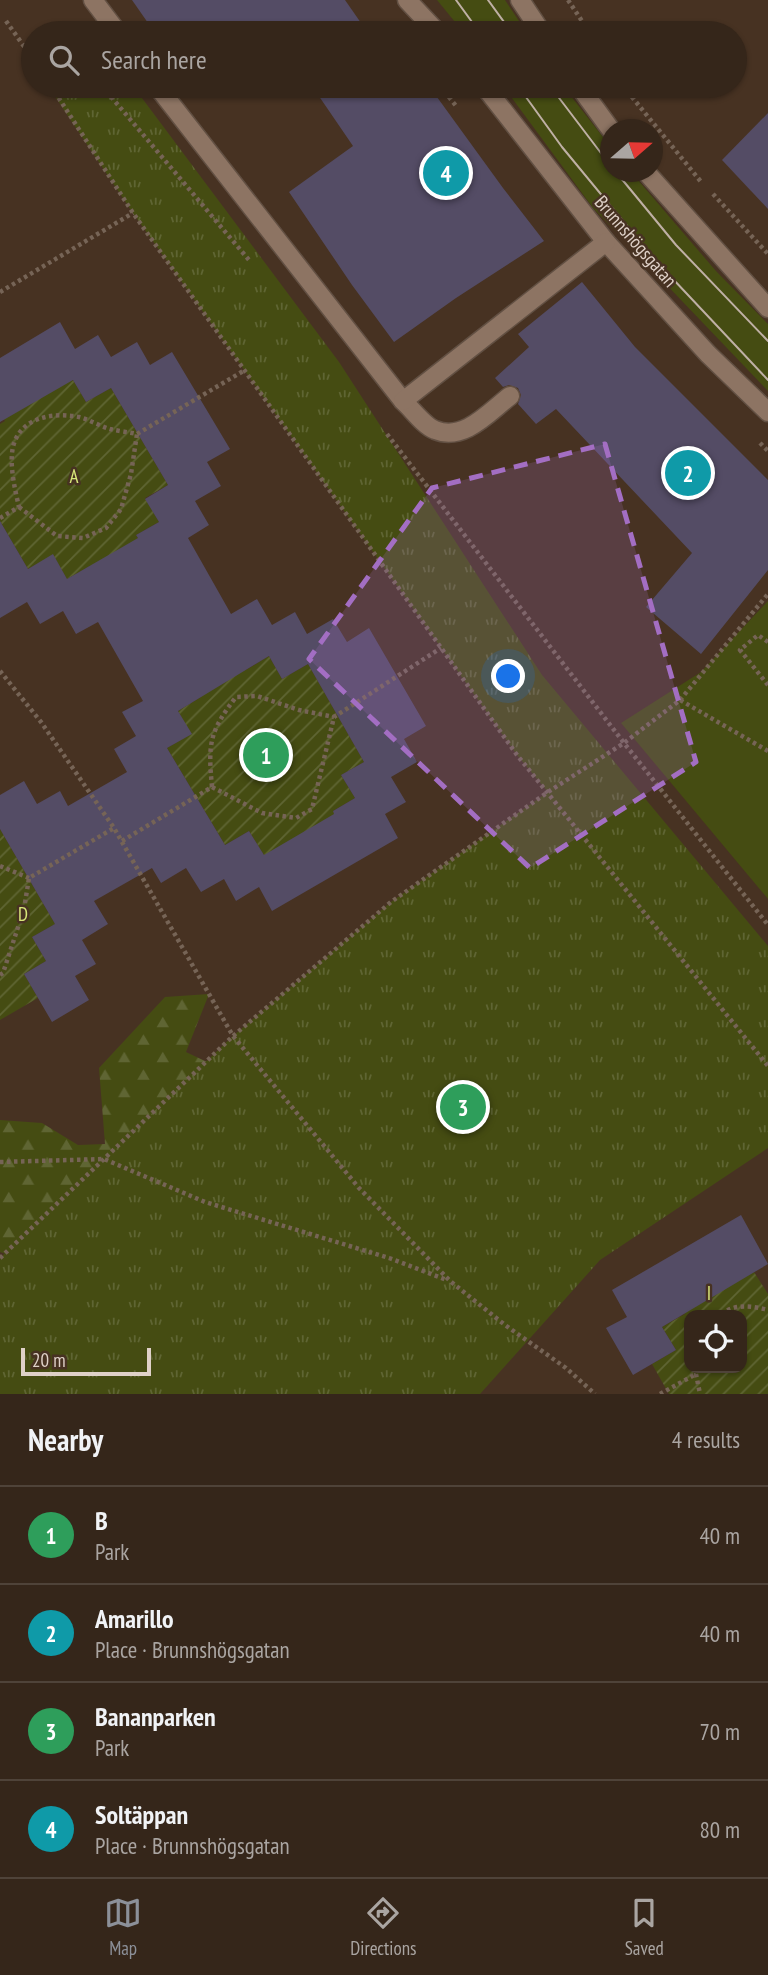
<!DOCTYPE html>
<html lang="en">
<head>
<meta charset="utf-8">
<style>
  :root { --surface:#35261a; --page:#3d2e23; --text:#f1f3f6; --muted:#aaa5a2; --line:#4f4339; --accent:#8c9099 }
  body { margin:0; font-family:"PT Sans Narrow",sans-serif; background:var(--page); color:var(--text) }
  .controls { position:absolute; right:21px; bottom:21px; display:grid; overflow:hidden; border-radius:14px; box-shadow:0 2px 5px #0004 }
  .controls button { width:63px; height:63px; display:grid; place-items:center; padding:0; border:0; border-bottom:2px solid var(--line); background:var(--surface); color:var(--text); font:35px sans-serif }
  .compass { position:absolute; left:600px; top:119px; width:63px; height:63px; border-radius:50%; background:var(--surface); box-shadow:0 2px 5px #0004; rotate:70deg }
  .scale { position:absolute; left:21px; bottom:18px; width:130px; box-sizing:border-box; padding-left:7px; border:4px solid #dfd1c8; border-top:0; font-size:19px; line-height:24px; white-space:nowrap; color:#dfd1c8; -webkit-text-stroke:5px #473222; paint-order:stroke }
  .you { position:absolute; left:509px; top:677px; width:24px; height:24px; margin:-18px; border:5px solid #fff; border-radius:50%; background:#1a73e8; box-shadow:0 0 0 10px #1a73e833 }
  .badge { display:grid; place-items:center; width:46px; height:46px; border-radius:50%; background:var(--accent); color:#fff; font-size:23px; font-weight:700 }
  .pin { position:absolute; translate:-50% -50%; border:4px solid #fff; box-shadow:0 2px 7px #0006 }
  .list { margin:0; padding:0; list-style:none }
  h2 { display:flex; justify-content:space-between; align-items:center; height:91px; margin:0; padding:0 28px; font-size:30px }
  h2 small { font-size:23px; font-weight:400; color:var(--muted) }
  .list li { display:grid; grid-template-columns:46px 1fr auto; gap:21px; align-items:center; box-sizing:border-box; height:98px; padding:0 28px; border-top:2px solid var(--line) }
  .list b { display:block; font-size:26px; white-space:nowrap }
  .list p { margin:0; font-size:23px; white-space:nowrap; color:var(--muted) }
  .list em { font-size:23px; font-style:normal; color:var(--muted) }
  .icon { flex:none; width:38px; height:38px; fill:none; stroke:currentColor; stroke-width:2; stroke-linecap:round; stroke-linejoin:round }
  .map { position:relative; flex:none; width:768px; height:1394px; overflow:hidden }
  .search { position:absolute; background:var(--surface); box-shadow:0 2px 5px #0004; left:21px; right:21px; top:21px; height:77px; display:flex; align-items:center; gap:18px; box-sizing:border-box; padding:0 24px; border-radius:38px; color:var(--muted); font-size:26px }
  .sheet { height:483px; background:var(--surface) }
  nav { display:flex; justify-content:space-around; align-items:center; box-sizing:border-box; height:98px; border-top:2px solid var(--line); background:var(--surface); font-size:19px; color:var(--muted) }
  nav a { display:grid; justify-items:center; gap:4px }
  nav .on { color:var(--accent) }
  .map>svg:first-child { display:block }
  .grass { fill:#454c12 }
  .forest { fill:url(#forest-firs) }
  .park { fill:url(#park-tufts) }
  .garden { fill:url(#garden-furrows); fill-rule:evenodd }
  .building { fill:#544c65; fill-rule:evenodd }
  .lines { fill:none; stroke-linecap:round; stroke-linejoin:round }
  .minor-casing { stroke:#625043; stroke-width:21 }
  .path { stroke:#766456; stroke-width:4.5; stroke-dasharray:3.5 3.5; stroke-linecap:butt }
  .minor { stroke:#8d7463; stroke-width:18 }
  .tram { stroke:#bfb0a5; stroke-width:2 }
  .marked { fill:#a36ec3; fill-opacity:0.2; stroke:#a36ec3; stroke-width:5; stroke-dasharray:14 9; stroke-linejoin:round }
  .labels { text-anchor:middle; stroke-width:5; stroke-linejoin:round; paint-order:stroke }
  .street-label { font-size:19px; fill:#dfd1c8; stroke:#473222 }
  .park-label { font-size:19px; fill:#d8e779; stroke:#473222 }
</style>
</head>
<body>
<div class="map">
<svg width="768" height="1394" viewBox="0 0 768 1394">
  <defs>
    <pattern id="forest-firs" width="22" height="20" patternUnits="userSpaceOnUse" patternTransform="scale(1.75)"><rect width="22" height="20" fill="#454c12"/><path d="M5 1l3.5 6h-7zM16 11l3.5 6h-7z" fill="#5f6533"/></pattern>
    <pattern id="park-tufts" width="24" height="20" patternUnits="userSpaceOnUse" patternTransform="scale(1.75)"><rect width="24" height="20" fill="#454c12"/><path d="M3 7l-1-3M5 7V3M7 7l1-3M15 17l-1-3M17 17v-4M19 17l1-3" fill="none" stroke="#5f6533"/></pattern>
    <pattern id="garden-furrows" width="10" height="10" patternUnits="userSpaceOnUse" patternTransform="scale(1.75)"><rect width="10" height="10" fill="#454c12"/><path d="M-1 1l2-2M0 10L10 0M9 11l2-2" fill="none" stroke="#5f6533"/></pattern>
  </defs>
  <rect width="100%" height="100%" fill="#473222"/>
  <g class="grass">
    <path d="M437 0H505L527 33H464Z"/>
    <path d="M503 86H563L610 146V172H631L716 271 768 324V391L593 208Z"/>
    <path d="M768 601V899L621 723 701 672Z"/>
  </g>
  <path class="forest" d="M209 994 186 1052 262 1088 0 1394V1324L21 1259 0 1252V1120L42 1123 78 1145 105 1144 99 1068 165 997Z"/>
  <path class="park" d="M74 86H133L339 362 542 675 768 946V1148L600 1260 480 1394H0V1258L233 1036 391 902 548 792 517 755 133 213 54 95Z"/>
  <g class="garden">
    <path d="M73 380 86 402 111 388 168 485 145 498 159 522 136 535 151 560 102 588 90 566 67 579 53 555 28 569 0 521V424L5 421 0 412Z"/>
    <path d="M269 656 282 679 308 664 364 762 341 775 355 798 333 811 347 836 264 855 249 831 225 845 167 748 191 734 178 711 201 697 188 674 246 670Z"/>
    <path d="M0 829 55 924 32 937 46 961 24 974 38 998 0 1020Z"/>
    <path d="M754 1272 768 1294V1394H669L652 1364 676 1350 662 1327 685 1314 672 1290ZM689 1315H742V1368H689Z"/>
  </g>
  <g class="building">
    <path d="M132 0H345L368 33H155Z"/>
    <path d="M312 86H429L503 188 544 241 456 298 394 342 352 285 289 192 353 146Z"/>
    <path d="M768 113V209L722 160Z"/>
    <path d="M582 282 635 347 768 480V570L701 654 646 607 692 553 556 409 536 424 518 404 521 395 518 388 509 385 503 387 495 378 529 347 518 334Z"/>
    <path d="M60 322 75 349 98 335 111 357 137 342 150 365 172 352 230 449 207 462 221 486 195 501 209 525 188 538 231 614 257 599 272 625 295 612 307 634 333 619 347 642 369 628 426 726 404 739 417 762 391 777 406 802 385 814 398 838 272 911 259 887 236 901 224 879 201 892 186 868 161 883 152 868 94 901 108 924 82 940 96 964 75 976 89 1000 52 1022 24 974 46 961 32 937 55 924 0 829V795L24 781 37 804 60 791 68 806 127 772 114 749 136 736 122 712 143 701 98 622 76 634 63 611 40 624 27 602 0 618V521L28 569 53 554 67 579 138 538 136 535 159 522 145 499 168 485 111 388 86 402 73 380 0 422V358ZM269 656 282 679 308 664 364 762 341 775 355 798 333 811 334 814 264 855 249 831 225 845 167 748 192 734 178 711Z"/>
    <path d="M741 1215 768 1264 662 1327 676 1350 633 1375 606 1328 627 1317 612 1290Z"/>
  </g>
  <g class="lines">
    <g class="minor-casing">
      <g id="minor">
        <path d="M93 0 118 33"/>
        <path d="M407 0 438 33"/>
        <path d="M520 0 542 33"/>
        <path d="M157 86 403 401C412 409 424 426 435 430 464 442 489 412 510 396"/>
        <path d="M484 86 606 242 708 354 768 412"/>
        <path d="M579 86 611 130"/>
        <path d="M646 172 768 308"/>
        <path d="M403 401 606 242"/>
      </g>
    </g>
    <g class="path">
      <path d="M568 0 590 33"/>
      <path d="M6 21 33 59"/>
      <path d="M51 86 133 213 517 755 768 1066"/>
      <path d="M102 86 249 260"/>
      <path d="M440 86 457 107"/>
      <path d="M623 86 702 183"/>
      <path d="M713 194 768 254"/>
      <path d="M0 292 133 213"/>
      <path d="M387 434 624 743 768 925"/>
      <path d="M760 443 768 451"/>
      <path d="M19 507 57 536 83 538 106 528 121 509 131 474 137 434"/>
      <path d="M0 518 19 507C15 490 9 464 13 447 20 417 53 412 79 417 90 420 100 426 110 429 118 431 128 432 137 434L245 370"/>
      <path d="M768 642 758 635 740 650 768 685"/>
      <path d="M0 671 41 722 114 828 233 1036 359 1188 450 1281 505 1325 566 1368 595 1394"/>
      <path d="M680 700 768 594"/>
      <path d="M212 787C208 744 209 732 236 697L257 696 299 710 334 717"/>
      <path d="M122 841 212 787 262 813 296 818 312 809 334 717 441 648"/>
      <path d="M0 866 29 878"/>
      <path d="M0 975 3 973 24 909 29 878 114 828"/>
      <path d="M0 1162 104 1159 205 1202 389 1258 447 1280"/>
      <path d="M0 1258 233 1036 391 902 548 792 624 743 680 700 768 751"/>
      <path d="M722 1315C732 1303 753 1306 768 1310"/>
      <path d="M700 1368 696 1374 700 1394"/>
      <path d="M660 1394 696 1374"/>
    </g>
    <use href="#minor" class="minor"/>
    <g class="tram">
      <path d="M456 0 480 33"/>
      <path d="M488 0 512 33"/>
      <path d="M518 86 562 147 656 261 768 380"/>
      <path d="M550 86 610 165"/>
      <path d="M616 172 676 245 768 341"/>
    </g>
  </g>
  <path class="marked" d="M605 444 696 762 530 868 309 659 432 488Z"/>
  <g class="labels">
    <g class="street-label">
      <text transform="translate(636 241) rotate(49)" y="7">Brunnshögsgatan</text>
    </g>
    <g class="park-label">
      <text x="74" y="483">A</text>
      <text x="23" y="921">D</text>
      <text x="709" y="1300">I</text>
    </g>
  </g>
</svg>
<div class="controls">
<button><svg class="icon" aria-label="locate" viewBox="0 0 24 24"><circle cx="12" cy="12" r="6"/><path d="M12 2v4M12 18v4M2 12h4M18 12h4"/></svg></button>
</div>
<svg class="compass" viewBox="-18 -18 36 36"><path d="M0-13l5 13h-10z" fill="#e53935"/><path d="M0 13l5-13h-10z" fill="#aaa5a2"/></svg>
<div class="scale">20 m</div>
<div class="you"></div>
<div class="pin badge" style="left:266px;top:755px;background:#2e9e5b">1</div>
<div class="pin badge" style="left:688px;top:473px;background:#0f9aa8">2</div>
<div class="pin badge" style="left:463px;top:1107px;background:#2e9e5b">3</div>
<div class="pin badge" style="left:446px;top:173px;background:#0f9aa8">4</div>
<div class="search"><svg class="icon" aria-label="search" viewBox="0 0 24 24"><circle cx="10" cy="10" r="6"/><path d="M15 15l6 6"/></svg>Search here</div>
</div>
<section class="sheet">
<h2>Nearby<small>4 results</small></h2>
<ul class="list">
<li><span class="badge" style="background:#2e9e5b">1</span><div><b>B</b><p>Park</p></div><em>40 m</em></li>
<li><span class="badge" style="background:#0f9aa8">2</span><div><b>Amarillo</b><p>Place · Brunnshögsgatan</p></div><em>40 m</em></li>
<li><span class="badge" style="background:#2e9e5b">3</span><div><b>Bananparken</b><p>Park</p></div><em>70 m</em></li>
<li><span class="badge" style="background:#0f9aa8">4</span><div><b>Soltäppan</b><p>Place · Brunnshögsgatan</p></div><em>80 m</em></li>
</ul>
</section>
<nav>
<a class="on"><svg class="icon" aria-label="map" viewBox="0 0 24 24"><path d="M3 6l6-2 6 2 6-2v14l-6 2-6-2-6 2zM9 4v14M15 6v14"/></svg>Map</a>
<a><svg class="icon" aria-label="directions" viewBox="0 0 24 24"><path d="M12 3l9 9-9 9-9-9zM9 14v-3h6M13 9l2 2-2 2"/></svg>Directions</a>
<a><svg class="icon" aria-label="saved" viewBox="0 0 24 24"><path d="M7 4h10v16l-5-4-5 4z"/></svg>Saved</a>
</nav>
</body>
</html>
